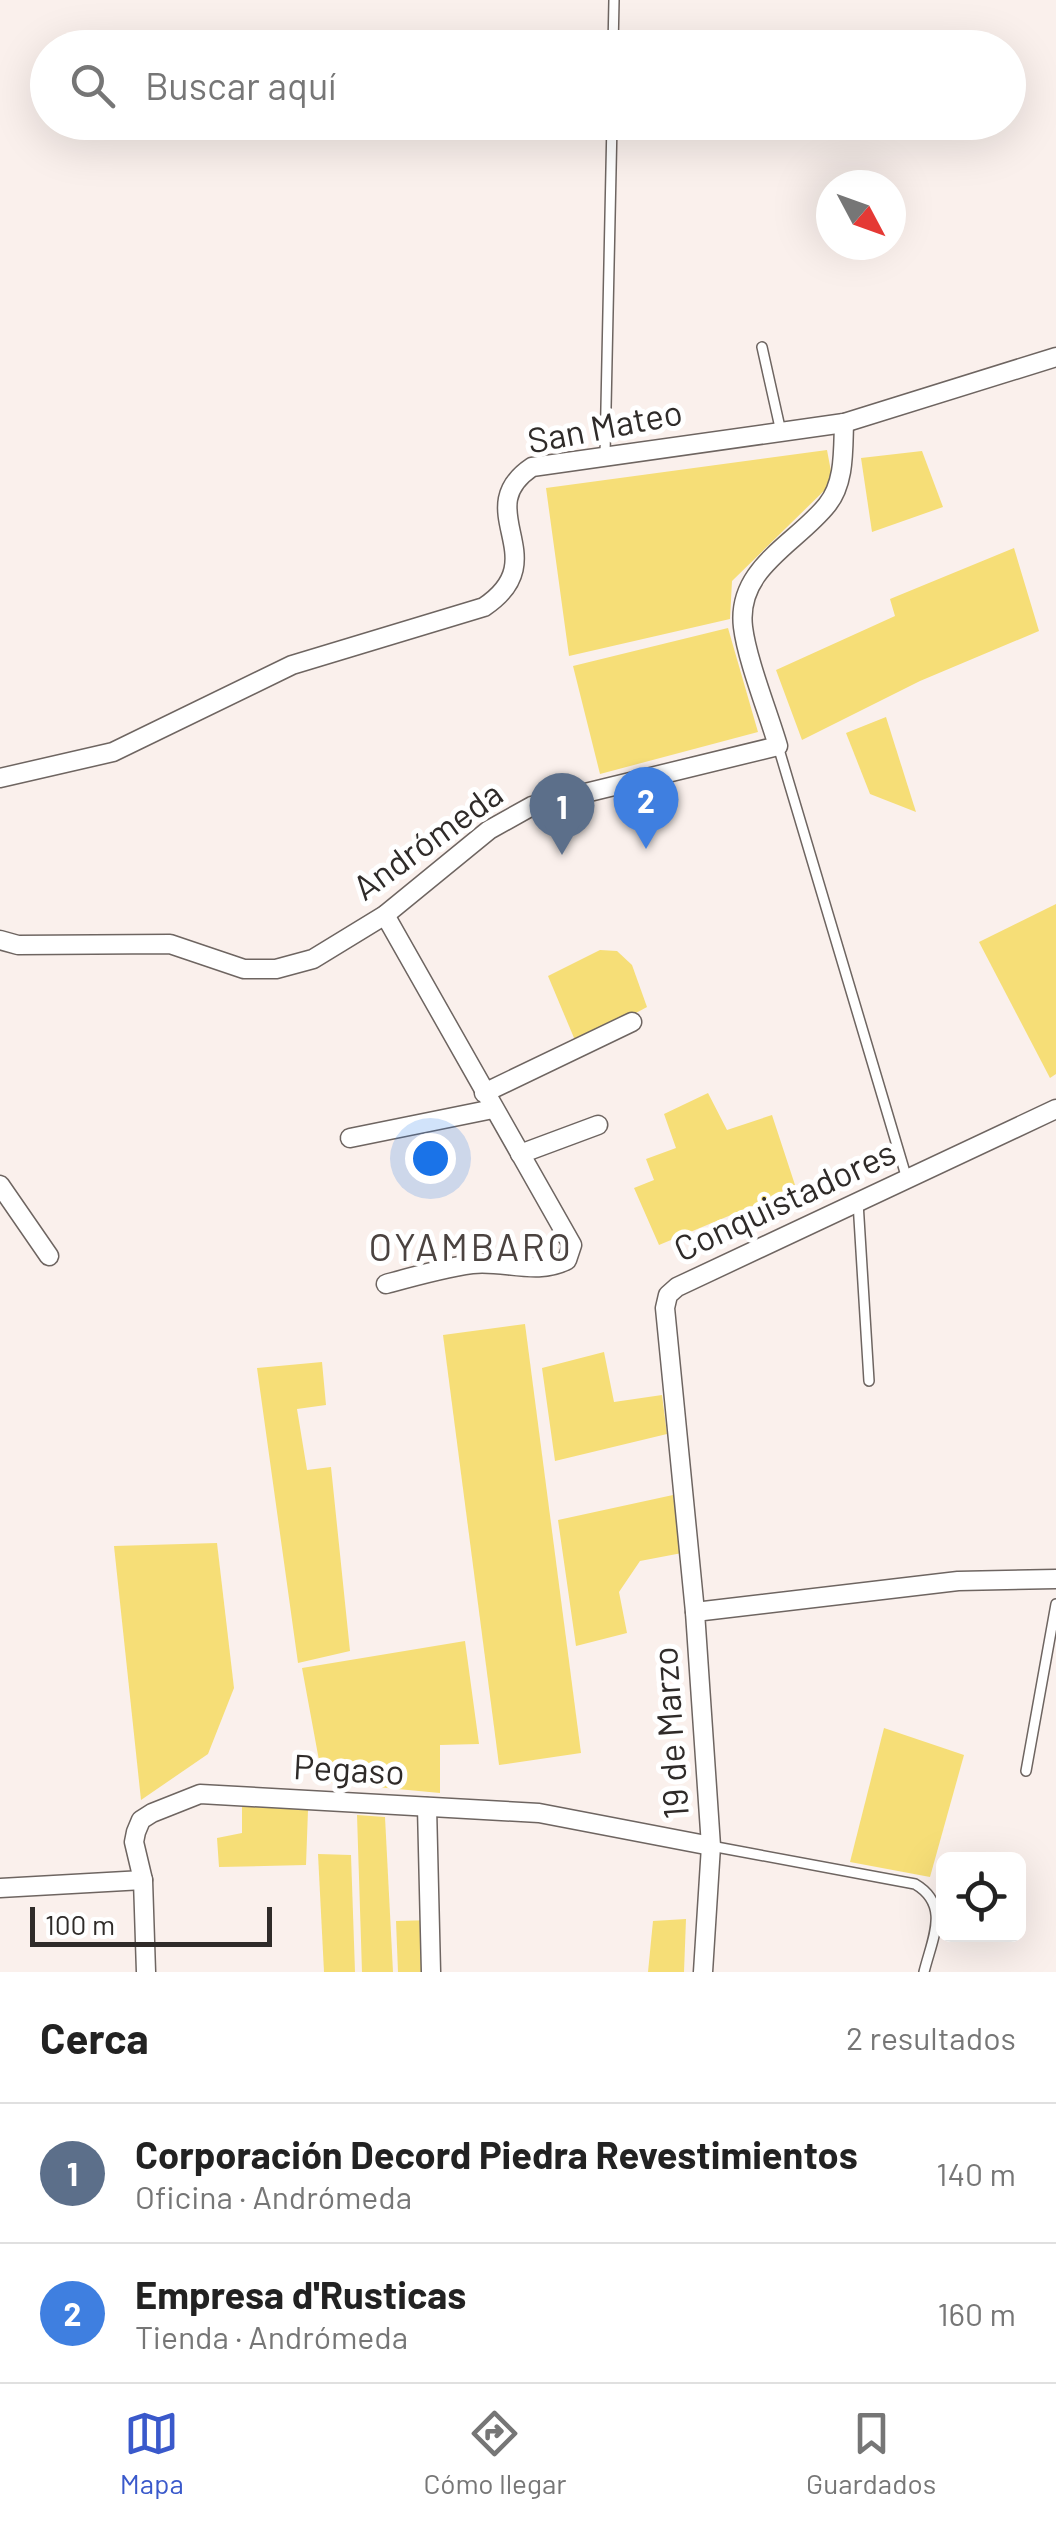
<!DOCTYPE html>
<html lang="es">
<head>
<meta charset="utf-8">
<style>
  :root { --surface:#fff; --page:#f6f6f6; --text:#222; --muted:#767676; --line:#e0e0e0; --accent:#3a59cb }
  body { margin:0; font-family:Barlow,sans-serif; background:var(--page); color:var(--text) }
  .controls { position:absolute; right:30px; bottom:30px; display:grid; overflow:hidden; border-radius:15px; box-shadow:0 10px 40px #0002 }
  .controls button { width:90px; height:90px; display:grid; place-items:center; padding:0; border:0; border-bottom:2px solid var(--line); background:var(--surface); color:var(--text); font:50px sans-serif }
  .compass { position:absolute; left:816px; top:170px; width:90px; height:90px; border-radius:50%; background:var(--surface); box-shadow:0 10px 40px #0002; rotate:131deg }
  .scale { position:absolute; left:30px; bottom:25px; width:242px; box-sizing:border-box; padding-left:10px; border:5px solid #2f2b29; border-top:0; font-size:28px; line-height:35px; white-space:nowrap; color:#2f2b29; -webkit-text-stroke:8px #fff; paint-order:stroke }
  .you { position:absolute; left:430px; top:1158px; width:35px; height:35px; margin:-25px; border:8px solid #fff; border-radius:50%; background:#1a73e8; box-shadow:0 0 0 15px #1a73e833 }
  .badge { display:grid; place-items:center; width:65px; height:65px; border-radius:50%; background:var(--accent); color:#fff; font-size:32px; font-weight:700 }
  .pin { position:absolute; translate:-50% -82px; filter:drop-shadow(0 2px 5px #0008) }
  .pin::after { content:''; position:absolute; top:52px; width:35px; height:30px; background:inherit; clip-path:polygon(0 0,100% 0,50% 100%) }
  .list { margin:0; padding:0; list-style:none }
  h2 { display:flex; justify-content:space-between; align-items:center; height:130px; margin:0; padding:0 40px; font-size:42px }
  h2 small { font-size:32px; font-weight:400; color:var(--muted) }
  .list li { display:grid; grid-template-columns:65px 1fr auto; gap:30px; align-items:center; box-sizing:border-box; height:140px; padding:0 40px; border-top:2px solid var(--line) }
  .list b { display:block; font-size:38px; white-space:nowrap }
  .list p { margin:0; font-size:32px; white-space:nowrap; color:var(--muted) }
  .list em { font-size:32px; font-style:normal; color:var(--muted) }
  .icon { flex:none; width:55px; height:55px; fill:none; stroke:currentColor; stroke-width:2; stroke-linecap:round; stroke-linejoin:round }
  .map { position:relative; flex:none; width:1056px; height:1972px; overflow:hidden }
  .search { position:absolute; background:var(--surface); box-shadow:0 10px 40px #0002; left:30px; right:30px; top:30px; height:110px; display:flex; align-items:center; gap:25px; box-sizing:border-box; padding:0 35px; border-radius:55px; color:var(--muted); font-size:38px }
  .sheet { height:410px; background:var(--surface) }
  nav { display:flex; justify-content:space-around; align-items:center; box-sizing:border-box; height:140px; border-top:2px solid var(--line); background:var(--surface); font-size:28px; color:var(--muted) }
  nav a { display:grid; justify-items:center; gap:5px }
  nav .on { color:var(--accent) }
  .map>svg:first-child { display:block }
  .green { fill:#f6de77 }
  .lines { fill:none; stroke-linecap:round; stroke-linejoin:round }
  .service-casing { stroke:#6e6561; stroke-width:12 }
  .minor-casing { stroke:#6e6561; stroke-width:21 }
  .service { stroke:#fff; stroke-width:9 }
  .minor { stroke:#fff; stroke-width:18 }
  .labels { text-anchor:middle; stroke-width:10; stroke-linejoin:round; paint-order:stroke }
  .street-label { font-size:35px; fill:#2f2b29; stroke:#fff }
  .neighbourhood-label { font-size:38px; letter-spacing:2.5px; fill:#4b4340; stroke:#fff }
</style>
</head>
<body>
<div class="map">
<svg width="1056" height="1972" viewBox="0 0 1056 1972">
  <rect width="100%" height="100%" fill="#faf0ec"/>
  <g class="green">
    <path d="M827 450 833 482 732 581 730 619 569 656 546 488Z"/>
    <path d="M922 451 943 507 872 532 861 458Z"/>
    <path d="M1014 548 1039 631 920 681 802 740 776 670 895 616 890 599Z"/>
    <path d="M728 628 758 732 600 774 573 666Z"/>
    <path d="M886 717 916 812 870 794 846 733Z"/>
    <path d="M1056 904V1074L1050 1078 979 942Z"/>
    <path d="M600 950 617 951 632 965 647 1007 577 1045 548 976Z"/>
    <path d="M708 1093 727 1130 772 1115 796 1188 659 1245 634 1188 654 1180 646 1159 676 1148 664 1114Z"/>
    <path d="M525 1324 581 1753 499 1765 443 1335Z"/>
    <path d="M604 1352 614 1402 662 1395 667 1434 555 1461 542 1368Z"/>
    <path d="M322 1362 326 1405 297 1409 307 1470 331 1467 350 1651 298 1663 257 1368Z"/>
    <path d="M673 1495 682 1553 640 1561 619 1592 627 1633 576 1646 558 1520Z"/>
    <path d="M217 1543 234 1688 208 1754 141 1800 114 1546Z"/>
    <path d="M465 1641 479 1744 440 1745V1793L323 1782 302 1668Z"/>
    <path d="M884 1728 964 1755 930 1877 850 1862Z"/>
    <path d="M242 1806 308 1810 306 1865 219 1867 217 1838 242 1833Z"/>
    <path d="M357 1815 385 1817 393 1972H362Z"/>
    <path d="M318 1854 351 1855 355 1972H324Z"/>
    <path d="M686 1919 684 1972H648L653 1921Z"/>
    <path d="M433 1920 436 1972H398L396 1921Z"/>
  </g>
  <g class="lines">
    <g class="service-casing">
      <g id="service">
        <path d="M613 48 614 0"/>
        <path d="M762 347 781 432"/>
        <path d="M605 455 612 122"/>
        <path d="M778 746 907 1179"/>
        <path d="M858 1202 869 1381"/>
        <path d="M1026 1771 1056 1604"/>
        <path d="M711 1846 915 1884C951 1905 932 1939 924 1972"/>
      </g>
    </g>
    <g class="minor-casing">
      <g id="minor">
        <path d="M0 778 113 752 292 665 484 607C557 558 468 510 532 467L844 423 1056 357"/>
        <path d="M385 915 572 1245 567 1260C538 1276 503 1260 472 1264 443 1268 415 1276 386 1284"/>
        <path d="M0 940 18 945 170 944 244 969H276L313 959 385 915 489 830 532 806 778 746C768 712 747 660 743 627 736 568 796 544 827 505 845 483 843 450 844 423"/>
        <path d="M484 1093 632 1022"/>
        <path d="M350 1138 493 1109"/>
        <path d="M520 1154 598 1125"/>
        <path d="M0 1185 49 1256"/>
        <path d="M695 1612 665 1308 668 1295 677 1287 1056 1109"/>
        <path d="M427 1807 431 1972"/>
        <path d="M0 1888 143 1880"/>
        <path d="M146 1972 143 1880 134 1842 136 1832 141 1820 152 1813 200 1794 539 1813 711 1846"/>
        <path d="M703 1972 711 1846 695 1612 958 1581 1056 1579"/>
      </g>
    </g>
    <use href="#service" class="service"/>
    <use href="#minor" class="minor"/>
  </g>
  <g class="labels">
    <g class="street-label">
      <text transform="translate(605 427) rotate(-11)" y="12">San Mateo</text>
      <text transform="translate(428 841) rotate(-36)" y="12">Andrómeda</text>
      <text transform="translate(785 1201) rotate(-25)" y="12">Conquistadores</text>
      <text transform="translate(671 1733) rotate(-94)" y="12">19 de Marzo</text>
      <text transform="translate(349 1770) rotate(3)" y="12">Pegaso</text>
    </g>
    <g class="neighbourhood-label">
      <text x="471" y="1261">OYAMBARO</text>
    </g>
  </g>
</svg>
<div class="controls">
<button><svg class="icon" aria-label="locate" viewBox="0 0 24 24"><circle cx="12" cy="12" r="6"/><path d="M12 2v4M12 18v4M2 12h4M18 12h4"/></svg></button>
</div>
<svg class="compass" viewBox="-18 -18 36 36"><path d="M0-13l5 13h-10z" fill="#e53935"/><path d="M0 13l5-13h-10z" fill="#767676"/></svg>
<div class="scale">100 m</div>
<div class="you"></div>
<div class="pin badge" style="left:562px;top:855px;background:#5c6f8a">1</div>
<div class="pin badge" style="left:646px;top:849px;background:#3f7fe0">2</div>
<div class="search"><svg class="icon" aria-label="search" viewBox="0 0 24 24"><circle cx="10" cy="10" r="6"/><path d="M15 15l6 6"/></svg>Buscar aquí</div>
</div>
<section class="sheet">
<h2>Cerca<small>2 resultados</small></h2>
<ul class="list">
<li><span class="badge" style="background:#5c6f8a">1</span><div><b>Corporación Decord Piedra Revestimientos</b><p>Oficina · Andrómeda</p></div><em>140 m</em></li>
<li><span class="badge" style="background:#3f7fe0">2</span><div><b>Empresa d'Rusticas</b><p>Tienda · Andrómeda</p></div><em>160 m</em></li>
</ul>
</section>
<nav>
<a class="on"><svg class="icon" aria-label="map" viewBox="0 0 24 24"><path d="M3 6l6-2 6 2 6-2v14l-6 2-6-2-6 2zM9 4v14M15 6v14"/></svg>Mapa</a>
<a><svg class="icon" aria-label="directions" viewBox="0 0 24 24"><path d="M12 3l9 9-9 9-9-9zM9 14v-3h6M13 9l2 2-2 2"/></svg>Cómo llegar</a>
<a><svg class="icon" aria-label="saved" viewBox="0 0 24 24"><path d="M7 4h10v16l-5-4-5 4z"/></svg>Guardados</a>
</nav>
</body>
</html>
